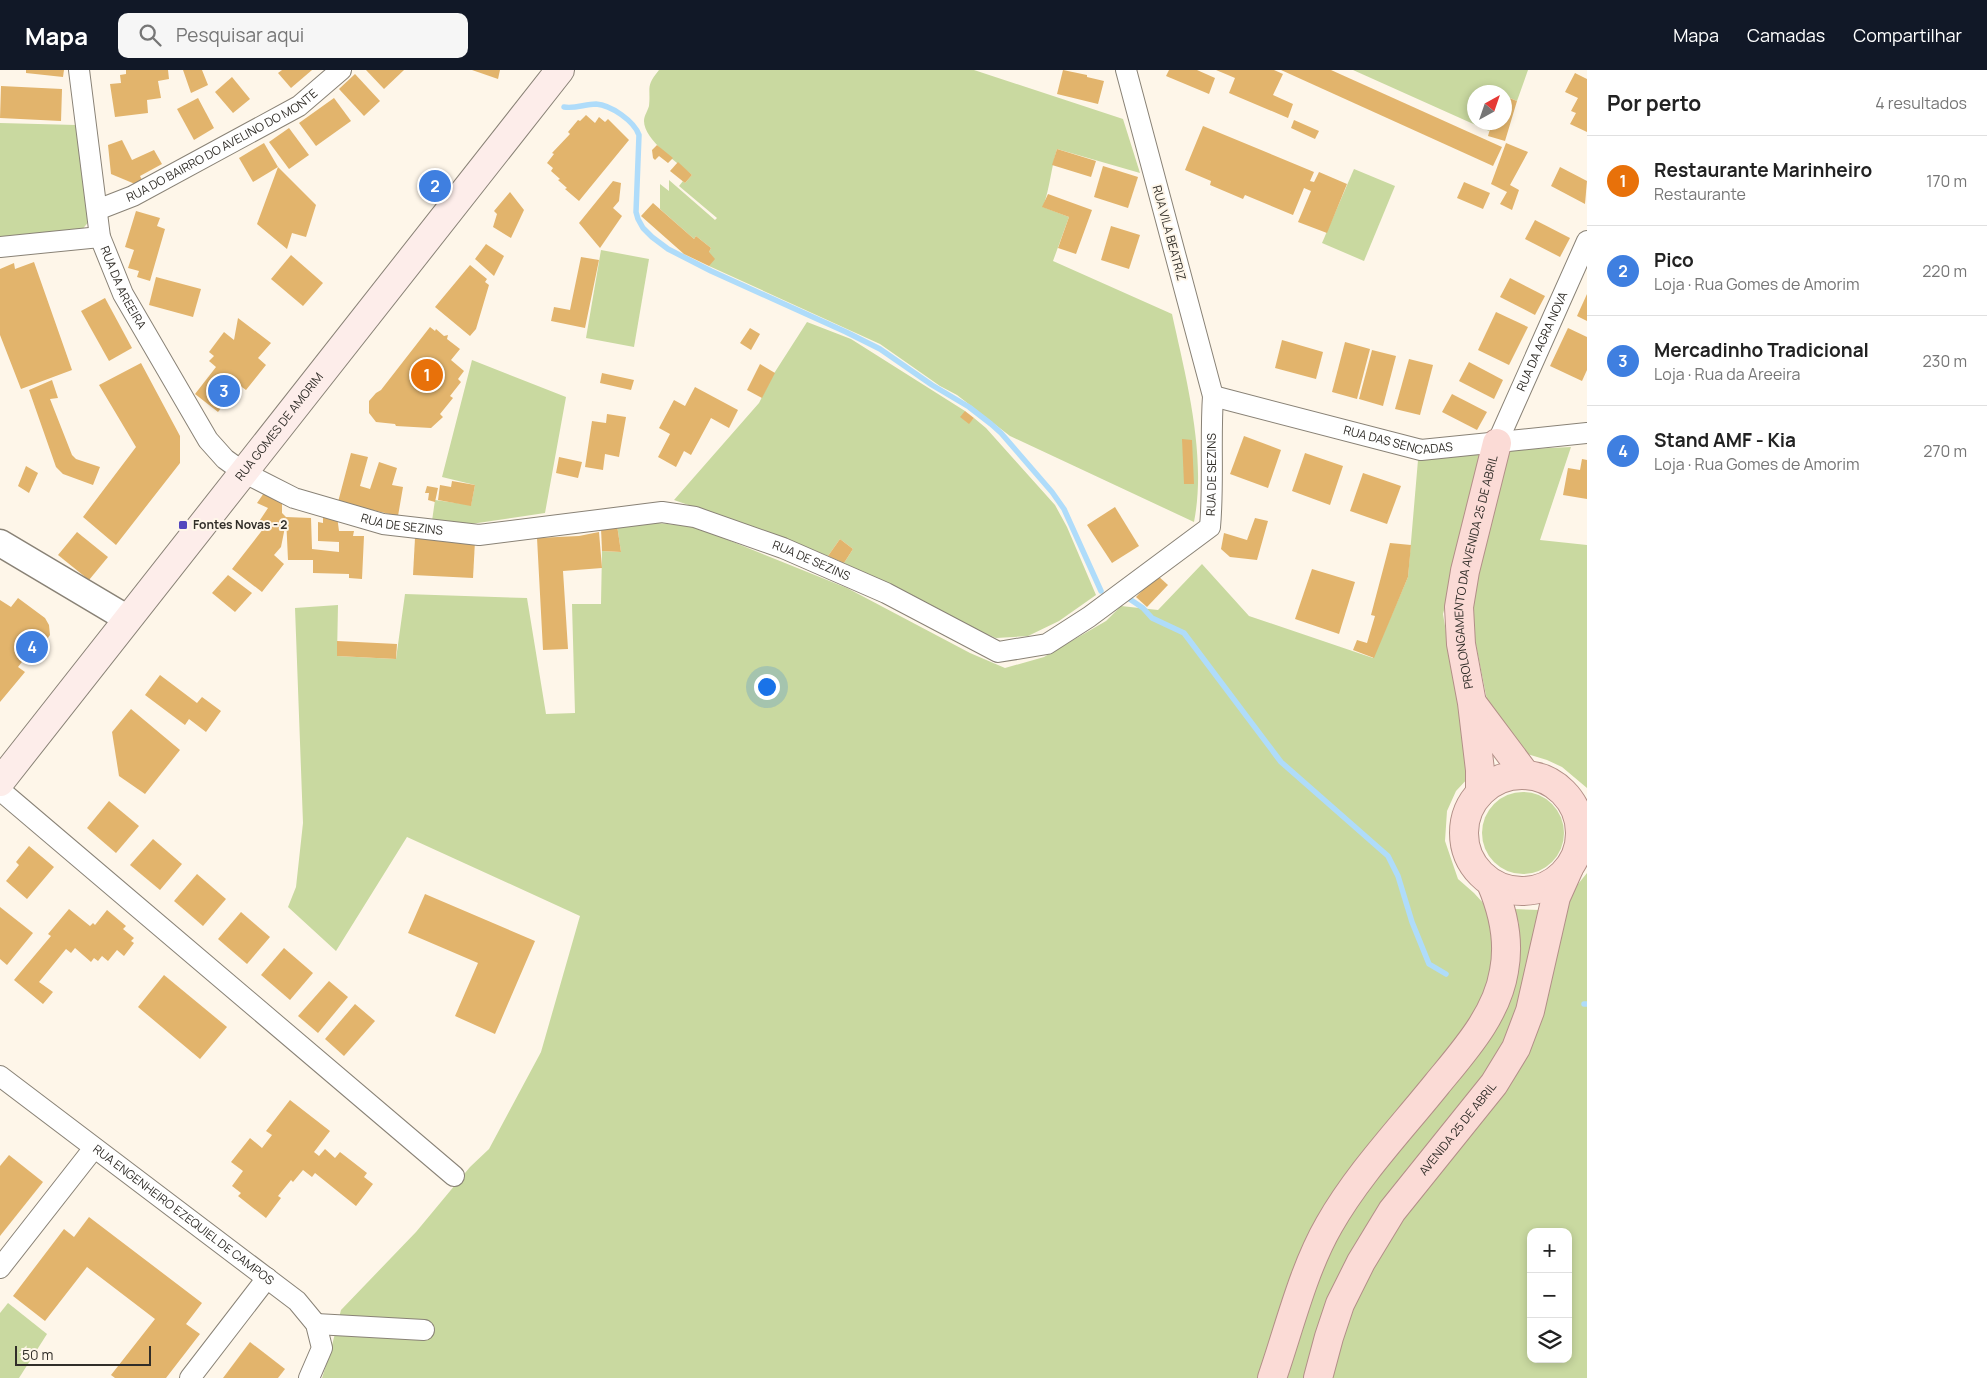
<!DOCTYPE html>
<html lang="pt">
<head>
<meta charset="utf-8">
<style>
  :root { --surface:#fff; --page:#f6f6f6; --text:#222; --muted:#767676; --line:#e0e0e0; --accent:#111827 }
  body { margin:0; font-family:Manrope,sans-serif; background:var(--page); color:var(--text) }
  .controls { position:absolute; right:15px; bottom:15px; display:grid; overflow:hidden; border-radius:10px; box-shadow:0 2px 8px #0003 }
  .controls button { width:45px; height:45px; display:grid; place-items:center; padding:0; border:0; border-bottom:1px solid var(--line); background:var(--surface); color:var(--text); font:25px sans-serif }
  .compass { position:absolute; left:1467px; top:15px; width:45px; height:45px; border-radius:50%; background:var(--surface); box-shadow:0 2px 8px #0003; rotate:40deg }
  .scale { position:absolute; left:15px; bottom:12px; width:136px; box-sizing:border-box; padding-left:5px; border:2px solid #312e29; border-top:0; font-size:14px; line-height:18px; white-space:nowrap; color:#312e29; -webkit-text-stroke:4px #fef6e9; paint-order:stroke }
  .you { position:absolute; left:766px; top:616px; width:18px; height:18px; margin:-12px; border:4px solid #fff; border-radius:50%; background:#1a73e8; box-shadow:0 0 0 8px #1a73e833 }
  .badge { display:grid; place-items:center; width:32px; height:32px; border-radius:50%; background:var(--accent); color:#fff; font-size:16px; font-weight:700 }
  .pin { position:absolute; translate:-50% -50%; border:2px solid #fff; box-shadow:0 1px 5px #0006 }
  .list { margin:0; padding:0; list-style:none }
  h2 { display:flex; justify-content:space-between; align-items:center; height:65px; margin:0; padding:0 20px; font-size:21px }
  h2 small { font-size:16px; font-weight:400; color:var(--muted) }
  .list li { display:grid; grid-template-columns:32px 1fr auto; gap:15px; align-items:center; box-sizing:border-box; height:90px; padding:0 20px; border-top:1px solid var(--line) }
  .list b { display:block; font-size:19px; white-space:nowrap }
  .list p { margin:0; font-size:16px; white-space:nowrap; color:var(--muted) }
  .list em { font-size:16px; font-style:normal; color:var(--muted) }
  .icon { flex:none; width:28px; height:28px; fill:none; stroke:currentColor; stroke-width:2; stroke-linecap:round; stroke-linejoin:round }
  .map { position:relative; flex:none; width:1587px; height:1308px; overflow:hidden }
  header { display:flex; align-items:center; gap:30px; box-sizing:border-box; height:70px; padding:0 25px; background:var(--accent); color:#fff }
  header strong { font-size:24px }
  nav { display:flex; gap:28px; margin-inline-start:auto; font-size:18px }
  .search { width:350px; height:45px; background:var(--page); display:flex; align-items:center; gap:12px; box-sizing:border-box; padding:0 18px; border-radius:10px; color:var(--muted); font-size:19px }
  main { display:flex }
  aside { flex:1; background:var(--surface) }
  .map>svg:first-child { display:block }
  .green { fill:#c9d9a0; fill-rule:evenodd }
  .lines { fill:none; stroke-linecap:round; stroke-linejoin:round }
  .stream { stroke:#afdcfa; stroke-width:5.5 }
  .building { fill:#e2b46c }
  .minor-casing { stroke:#898276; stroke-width:22 }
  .tertiary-casing { stroke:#898276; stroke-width:29 }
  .secondary-casing { stroke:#898276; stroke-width:30 }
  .primary-casing { stroke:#b28f87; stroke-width:30 }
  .minor { stroke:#fff; stroke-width:20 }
  .tertiary { stroke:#fff; stroke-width:26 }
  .secondary { stroke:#fdedea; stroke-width:28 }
  .primary { stroke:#fbdbd6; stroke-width:28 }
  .poi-dot { fill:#5347be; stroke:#fef6e9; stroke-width:2 }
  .labels { text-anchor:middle; stroke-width:4; stroke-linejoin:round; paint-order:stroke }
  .street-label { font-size:12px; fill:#312e29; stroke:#fef6e9 }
  .poi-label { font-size:12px; font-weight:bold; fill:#312e29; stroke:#fef6e9; text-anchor:start }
</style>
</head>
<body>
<header>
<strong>Mapa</strong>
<div class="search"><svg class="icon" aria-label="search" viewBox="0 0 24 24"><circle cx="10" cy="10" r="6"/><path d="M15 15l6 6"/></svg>Pesquisar aqui</div>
<nav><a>Mapa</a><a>Camadas</a><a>Compartilhar</a></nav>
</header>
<main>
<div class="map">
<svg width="1587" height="1308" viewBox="0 0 1587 1308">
  <rect width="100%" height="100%" fill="#fef6e9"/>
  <g class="green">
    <path d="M659 0H974L1123 49 1140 103 1057 79C1051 98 1050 118 1043 137L1069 147 1053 191 1172 244C1186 308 1207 386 1194 452L1010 366 957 325 940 316 880 274 709 196V182L711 178 696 166 694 169 660 139V114L669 121V110L715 150 717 148 679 116 683 111 685 113 692 105C678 93 644 70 644 51 644 46 648 40 649 36 651 18 645 17 659 0Z"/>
    <path d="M1353 0H1528L1517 31 1505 26 1504 22H1474V52L1492 53 1489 61Z"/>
    <path d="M0 53 76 55 90 150 81 161 0 170Z"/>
    <path d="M1354 99 1395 116 1364 191 1322 173Z"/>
    <path d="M601 180 649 189 634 277 586 268Z"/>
    <path d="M807 252 851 269 965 341 969 353 974 348 986 358 1055 435 1067 457 1096 525 1059 551 1028 566 996 568 956 551 914 526 844 493 853 479 840 469 828 486 786 469 674 430 759 333 773 305Z"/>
    <path d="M472 290 566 327 545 443 471 454 432 451 435 430 471 435 475 415 442 407Z"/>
    <path d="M1571 377 1540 470 1587 475V718L1562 697 1547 690 1524 683 1487 630 1469 540 1507 380Z"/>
    <path d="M1487 383 1443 544 1470 706 1456 721 1447 741 1445 771 1458 809 1474 823 1485 835 1491 847 1493 885 1484 929 1468 961 1344 1112 1261 1308H322L330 1283 341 1240 416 1162 470 1097 489 1079 541 982 580 846 407 767 336 881 288 837 296 817 303 753 295 538 338 535 337 586 396 589 405 524 527 528 546 644 575 643 572 534H601L602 481 621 482 617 455 649 452 696 457 847 518 970 583 1005 598 1044 587 1106 551 1121 536 1158 540 1202 494 1249 546 1373 588 1408 507 1418 390Z"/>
    <circle cx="1523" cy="763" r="41"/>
    <path d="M1587 803V1308H1329L1368 1195 1503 1019 1570 824ZM1531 1162H1568V1289H1531Z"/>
    <path d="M1514 839 1540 840 1526 909 1505 975 1306 1308H1284L1319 1198 1358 1126 1485 971 1519 868V854Z"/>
    <path d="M8 1233 47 1264 19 1308H0V1243Z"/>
  </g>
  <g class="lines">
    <g class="stream">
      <path d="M564 37C575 39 585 34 596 34 611 35 634 51 639 65L636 142 638 149 643 158 652 167 668 179 711 201 846 262 880 279 932 315 969 337 991 354 1001 363 1052 422 1064 439 1101 521"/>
      <path d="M1128 528 1143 538 1152 548 1184 563 1281 692 1388 786 1398 806 1412 852 1429 894 1446 904"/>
      <path d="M1584 934H1587"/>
    </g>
  </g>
  <g class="building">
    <path d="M26 0H64L63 7 26 3Z"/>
    <path d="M126 0H168L169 9 158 11 161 28 147 30 148 43 115 47 110 14 121 13 120 5 126 4Z"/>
    <path d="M183 0H202L208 15 191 23Z"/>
    <path d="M282 0H312L291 18 278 3Z"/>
    <path d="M366 0H404L384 19Z"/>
    <path d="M472 0H500L498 9Z"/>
    <path d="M1063 0 1087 5V7L1104 11 1098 34 1057 24Z"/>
    <path d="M1169 0H1197L1215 8 1209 24 1166 6Z"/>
    <path d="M1216 0H1274L1283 4 1273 25 1293 34 1288 48 1229 23 1235 8Z"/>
    <path d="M1281 0H1331L1502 77 1493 96Z"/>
    <path d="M1575 3 1587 9V62L1570 54 1576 43 1571 41 1578 28 1565 22Z"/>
    <path d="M355 4 380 31 364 46 339 19Z"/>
    <path d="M232 7 250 29 233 43 215 22Z"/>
    <path d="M1 16 62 19 61 51 0 48Z"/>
    <path d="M1504 26 1517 31 1505 71 1488 66 1492 52H1504Z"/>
    <path d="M198 28 214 58 194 70 177 39Z"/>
    <path d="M334 28 351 51 316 76 299 53Z"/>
    <path d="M586 45 595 53 599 47 605 52 608 49 629 70 579 131 565 119 567 118 558 110 560 109 551 101 553 98 547 93 554 84 552 83 570 64 568 62 578 50 580 51Z"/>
    <path d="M1294 50 1319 61 1315 69 1291 58Z"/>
    <path d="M1203 56 1314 102 1310 111 1314 112 1319 102 1347 114 1327 163 1298 152 1311 121 1304 118 1293 145 1245 125 1243 129 1210 115 1211 111 1185 100Z"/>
    <path d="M289 58 309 85 289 99 269 72Z"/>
    <path d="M122 70 132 90 154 80 162 94 140 106 142 110 135 114 111 104 108 75Z"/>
    <path d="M264 73 278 97 253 112 239 88Z"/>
    <path d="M1506 73 1528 82 1510 115 1519 120 1512 140 1500 134 1507 122 1491 114Z"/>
    <path d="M657 75 673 88 668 93 659 86 655 90 653 88 652 80Z"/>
    <path d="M1057 79 1096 91 1091 107 1052 95Z"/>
    <path d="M678 92 692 105 685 113 670 101Z"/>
    <path d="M1103 96 1138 107 1128 138 1094 127Z"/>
    <path d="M278 97 316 135 306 167 292 163 287 179 257 154Z"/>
    <path d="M1560 97 1587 111 1585 134 1551 116Z"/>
    <path d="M613 111 621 113 619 131 613 138 622 146 600 178 579 153Z"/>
    <path d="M1464 112 1490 123 1483 139 1457 128Z"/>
    <path d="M510 122 524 140 511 168 493 157 497 144 494 141Z"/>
    <path d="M1048 124 1092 140 1076 184 1058 178 1069 147 1042 137Z"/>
    <path d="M653 133 694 169 696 166 711 178 709 182 715 189 709 196 684 184 641 146Z"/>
    <path d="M136 141 160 148 157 156 165 159 150 211 137 207 139 201 128 198 134 180 125 177Z"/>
    <path d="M1535 150 1570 168 1560 187 1525 169Z"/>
    <path d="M1111 156 1140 165 1129 199 1101 190Z"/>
    <path d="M486 174 504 186 494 206 475 189Z"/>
    <path d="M291 185 323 213 303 236 271 209Z"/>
    <path d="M581 187 599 190 585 258 551 251 554 237 570 240Z"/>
    <path d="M34 192 72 300 21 319 0 265V199L14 193 15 199Z"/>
    <path d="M470 195 487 209 485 212 489 215 476 259 470 266 435 237Z"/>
    <path d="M156 207 201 219 193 247 149 235Z"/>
    <path d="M1510 208 1545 226 1535 245 1500 227Z"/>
    <path d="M1587 224V251L1577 246Z"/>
    <path d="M105 228 132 278 109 291 81 241Z"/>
    <path d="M1496 242 1528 257 1509 295 1478 280Z"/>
    <path d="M238 248 271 273 258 288 266 295 246 320 239 315 218 342 195 324 216 297 209 291 214 286 209 282 224 262 234 270Z"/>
    <path d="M430 257 435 261 436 259 444 266 448 265 447 269 460 279 451 290 464 301 458 309 461 312 450 326 453 328 440 344 443 347 431 358 396 356 395 354 376 352 369 343V331L376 323 381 320Z"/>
    <path d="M750 258 760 264 751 280 740 273Z"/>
    <path d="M1568 258 1587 267V300L1582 311 1550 296Z"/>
    <path d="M1282 270 1323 282 1316 309 1275 298Z"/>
    <path d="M1345 272 1370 279 1357 329 1332 322Z"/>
    <path d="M1372 280 1396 286 1383 336 1359 329Z"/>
    <path d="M1409 289 1433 295 1420 345 1395 339Z"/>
    <path d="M1469 292 1503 310 1494 329 1459 311Z"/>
    <path d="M141 293 180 366V393L116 475 83 447 136 377 99 315Z"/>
    <path d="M760 294 775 303 762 328 747 320Z"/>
    <path d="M602 303 634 310 631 320 600 313Z"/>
    <path d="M52 310 58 328 50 329 72 385 76 389 100 397 93 415 63 404 56 397 29 320Z"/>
    <path d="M695 317 738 340 729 358 711 348 691 385 684 381 676 397 658 387 670 364 659 358 674 330 685 336Z"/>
    <path d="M1452 324 1487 342 1477 360 1442 342Z"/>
    <path d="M965 341 974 348 969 354 960 347Z"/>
    <path d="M607 344 626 347 619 387 605 384 603 400 585 397 592 351 606 353Z"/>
    <path d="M1244 366 1281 380 1268 418 1230 404Z"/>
    <path d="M1182 369 1192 370 1194 414H1184Z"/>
    <path d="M351 383 368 387 360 416 370 419 379 392 397 398 392 415 403 417 398 446 338 432Z"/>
    <path d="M1305 383 1343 396 1330 435 1292 421Z"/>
    <path d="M559 387 582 392 578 408 556 403Z"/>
    <path d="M1582 389 1587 390V429L1563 425 1568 398 1580 400Z"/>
    <path d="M26 396 38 403 29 423 18 416Z"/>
    <path d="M1363 403 1401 416 1387 454 1350 441Z"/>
    <path d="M452 411 475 415 471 436 438 430 440 415 451 417Z"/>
    <path d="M427 416 438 418 435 432 428 430 429 423H425Z"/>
    <path d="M266 420 282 428V443L286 447 284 462 281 477 274 485 284 494 262 522 232 499 267 454 260 450 268 438 257 433Z"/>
    <path d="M1115 437 1139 476 1112 493 1087 455Z"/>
    <path d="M323 442 337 446 339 461H354L353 466H364L362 509 349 508V504L313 503V490H288L286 447 311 448 312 479 339 482V472L318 471V452L323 453Z"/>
    <path d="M1255 448 1268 451 1257 490 1230 487 1221 479 1224 463 1247 470Z"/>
    <path d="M617 455 621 482 602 481 601 458Z"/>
    <path d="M77 462 108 487 89 510 58 485Z"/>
    <path d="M599 462 602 498 563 501 568 579 543 580 537 468 579 466Z"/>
    <path d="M415 468 475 471 473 508 413 505Z"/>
    <path d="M840 469 853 479 844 493 828 486Z"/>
    <path d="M1390 473 1411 475 1408 507 1374 588 1353 580 1357 570 1367 573 1375 546 1371 545Z"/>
    <path d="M1312 499 1355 512 1339 564 1295 549Z"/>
    <path d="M228 505 252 523 235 542 212 523Z"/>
    <path d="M1157 505 1168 515 1147 537 1136 527Z"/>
    <path d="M18 528 45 548 49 555 50 565 30 592 25 588 18 597 25 602 0 632V530L11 537Z"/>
    <path d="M337 571 397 574 396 589 337 586Z"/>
    <path d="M160 605 197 633 202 627 221 641 206 662 189 649 185 655 145 625Z"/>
    <path d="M131 639 180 680 145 724 119 706 112 662Z"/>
    <path d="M109 731 139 756 116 783 87 758Z"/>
    <path d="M153 769 182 794 160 820 130 795Z"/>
    <path d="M29 776 54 797 27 829 6 811 19 795 16 792Z"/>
    <path d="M197 804 226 829 203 856 174 831Z"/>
    <path d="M425 824 535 871 495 964 455 946 478 893 408 863Z"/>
    <path d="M0 837 33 863 7 895 0 889Z"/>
    <path d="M69 839 90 856 93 853 95 855 107 840 126 856 123 859 134 868 131 871 134 873 124 886 117 880 108 891 102 886 98 891 94 888 91 892 75 878 71 883 66 879 39 912 53 922 43 934 14 910 51 866 48 864Z"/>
    <path d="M241 842 270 867 247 894 218 869Z"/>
    <path d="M284 878 313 903 290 930 261 905Z"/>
    <path d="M164 905 227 957 200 989 138 937Z"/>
    <path d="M329 911 348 927 318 963 298 946Z"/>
    <path d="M355 934 375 951 344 986 325 969Z"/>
    <path d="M290 1030 330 1061 314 1082 319 1086 325 1079 335 1088 340 1082 367 1103 364 1107 373 1114 356 1136 315 1103 312 1107 303 1100 293 1112 291 1110 278 1126 281 1128 266 1148 238 1126 241 1123 232 1116 243 1101 231 1092 250 1068 262 1078 272 1065 266 1061Z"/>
    <path d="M9 1085 43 1112 0 1166V1096Z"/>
    <path d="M89 1147 202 1233 186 1254 200 1264 166 1308H115L111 1305 155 1249 87 1197 45 1251 13 1226 64 1159 74 1167Z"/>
    <path d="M250 1272 285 1299 278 1308H223Z"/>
  </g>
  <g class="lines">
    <g class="minor-casing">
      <g id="minor">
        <path id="s1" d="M79 0 100 167 123 224 208 370 225 389 243 402 294 428 383 454 479 465 662 442 695 447 783 478 886 523 998 582 1047 574 1089 547 1210 457C1214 413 1210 370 1213 326L1126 0"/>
        <path id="s2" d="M97 140 133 126 299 36 341 0"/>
        <path d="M0 177 100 167"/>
        <path id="s3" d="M1213 326 1421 380 1587 363"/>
        <path id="s4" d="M1497 373 1587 171"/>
        <path d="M0 720 454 1106"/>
        <path id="s5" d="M0 1006 297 1231 316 1254 322 1278 309 1308"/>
        <path d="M0 1198 94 1078"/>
        <path d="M316 1254 424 1260"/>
        <path d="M190 1308 267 1208"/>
      </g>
    </g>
    <g class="tertiary-casing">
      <path id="tertiary" d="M0 473 128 549"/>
    </g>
    <g class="secondary-casing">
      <g id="secondary">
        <path id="s6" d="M0 712 560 0"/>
      </g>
    </g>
    <g class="primary-casing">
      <g id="primary">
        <path d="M1473 634 1526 705"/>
        <circle cx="1522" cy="763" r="58"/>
        <path id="s7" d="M1480 723V700L1472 633 1461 574 1459 537 1465 501 1497 373"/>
        <path d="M1272 1308C1289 1259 1303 1200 1329 1155 1358 1104 1400 1060 1437 1014 1464 981 1497 945 1504 901 1510 870 1503 841 1491 813"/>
        <path id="s8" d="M1318 1308 1329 1267 1340 1234 1361 1192 1392 1141 1494 1014 1516 978 1530 941 1556 827 1569 798"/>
      </g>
    </g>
    <use href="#minor" class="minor"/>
    <use href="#tertiary" class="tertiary"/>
    <use href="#secondary" class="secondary"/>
    <use href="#primary" class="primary"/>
  </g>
  <rect class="poi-dot" x="178" y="450" width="10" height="10" rx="2.5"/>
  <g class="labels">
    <g class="street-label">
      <text dy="4" stroke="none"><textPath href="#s2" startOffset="141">RUA DO BAIRRO DO AVELINO DO MONTE</textPath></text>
      <text transform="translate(1169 163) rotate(75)" y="4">RUA VILA BEATRIZ</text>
      <text dy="4" stroke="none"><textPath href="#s1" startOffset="224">RUA DA AREEIRA</textPath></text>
      <text dy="4" stroke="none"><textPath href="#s4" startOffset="111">RUA DA AGRA NOVA</textPath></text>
      <text dy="4" stroke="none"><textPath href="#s6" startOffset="452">RUA GOMES DE AMORIM</textPath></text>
      <text dy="4" stroke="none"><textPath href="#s3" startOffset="191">RUA DAS SENCADAS</textPath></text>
      <text dy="4" stroke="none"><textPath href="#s1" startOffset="1546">RUA DE SEZINS</textPath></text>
      <text dy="4" stroke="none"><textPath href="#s1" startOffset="615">RUA DE SEZINS</textPath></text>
      <text dy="4" stroke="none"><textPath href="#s1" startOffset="1035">RUA DE SEZINS</textPath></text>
      <text dy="4" stroke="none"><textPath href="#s7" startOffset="224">PROLONGAMENTO DA AVENIDA 25 DE ABRIL</textPath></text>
      <text dy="4" stroke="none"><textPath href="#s8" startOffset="289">AVENIDA 25 DE ABRIL</textPath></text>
      <text dy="4" stroke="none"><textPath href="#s5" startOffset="230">RUA ENGENHEIRO EZEQUIEL DE CAMPOS</textPath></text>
    </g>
    <g class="poi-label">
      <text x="193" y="459">Fontes Novas - 2</text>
    </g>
  </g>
</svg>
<div class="controls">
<button>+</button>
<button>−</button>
<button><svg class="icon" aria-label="layers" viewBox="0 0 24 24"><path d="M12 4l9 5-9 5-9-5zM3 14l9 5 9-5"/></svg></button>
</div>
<svg class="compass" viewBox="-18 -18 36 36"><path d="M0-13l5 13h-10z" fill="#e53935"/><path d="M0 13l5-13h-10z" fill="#767676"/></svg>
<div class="scale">50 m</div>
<div class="you"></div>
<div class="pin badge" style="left:427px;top:305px;background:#e8710a">1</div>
<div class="pin badge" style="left:435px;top:116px;background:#3f7fe0">2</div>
<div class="pin badge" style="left:224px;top:321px;background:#3f7fe0">3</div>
<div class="pin badge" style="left:32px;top:577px;background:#3f7fe0">4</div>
</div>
<aside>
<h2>Por perto<small>4 resultados</small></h2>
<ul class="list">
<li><span class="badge" style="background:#e8710a">1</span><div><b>Restaurante Marinheiro</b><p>Restaurante</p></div><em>170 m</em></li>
<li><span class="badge" style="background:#3f7fe0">2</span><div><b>Pico</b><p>Loja · Rua Gomes de Amorim</p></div><em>220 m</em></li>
<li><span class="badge" style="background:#3f7fe0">3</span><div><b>Mercadinho Tradicional</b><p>Loja · Rua da Areeira</p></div><em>230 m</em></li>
<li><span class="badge" style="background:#3f7fe0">4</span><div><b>Stand AMF - Kia</b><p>Loja · Rua Gomes de Amorim</p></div><em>270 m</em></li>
</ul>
</aside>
</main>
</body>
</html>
